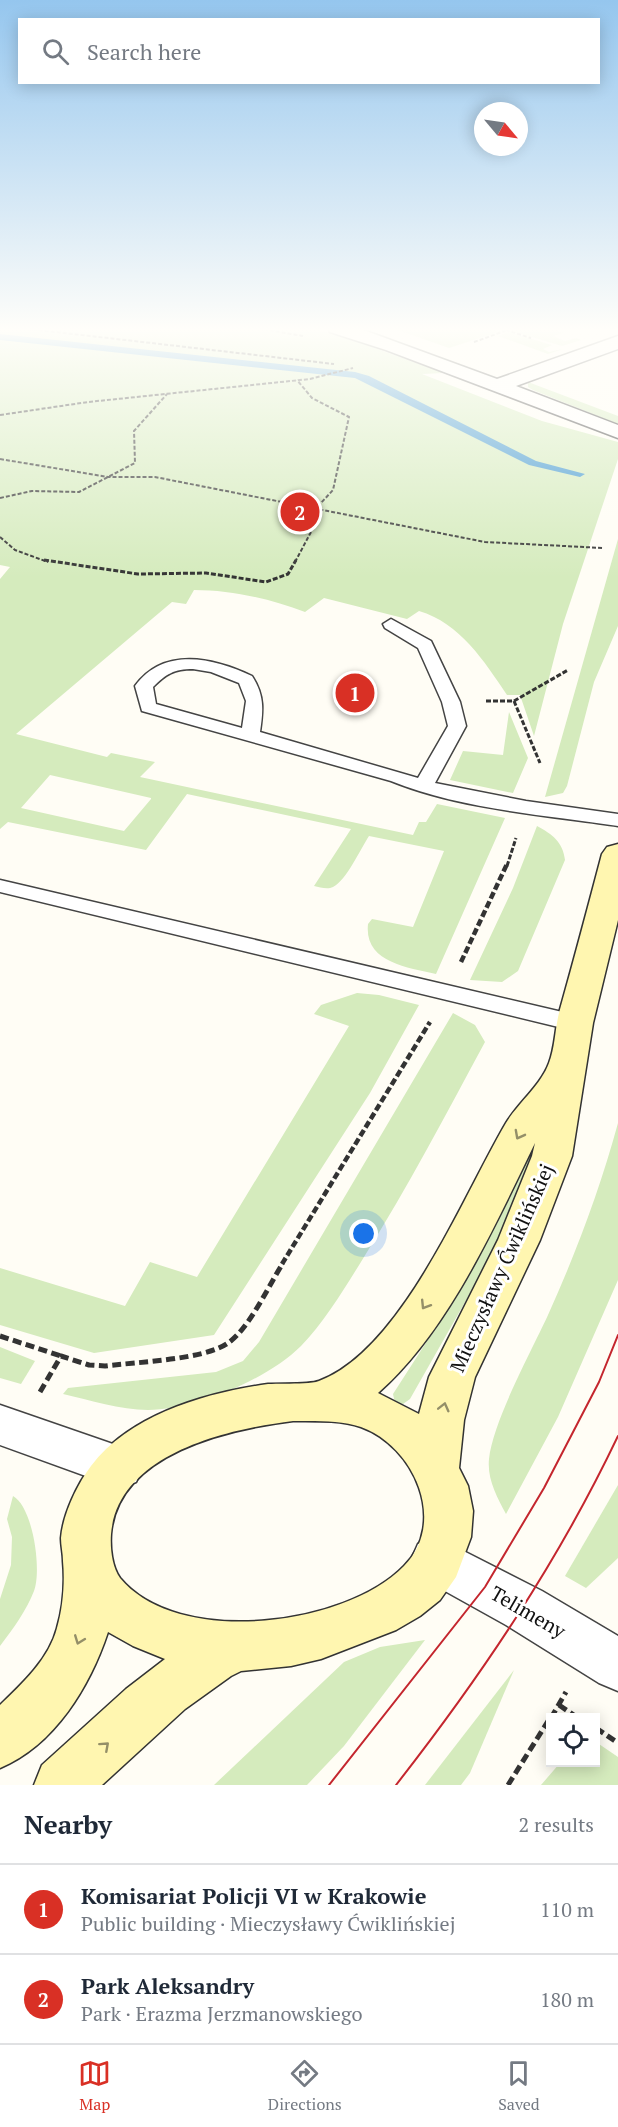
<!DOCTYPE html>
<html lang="en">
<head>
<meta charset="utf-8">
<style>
  :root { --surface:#fff; --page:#f2f2f3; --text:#1f2937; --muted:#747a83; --line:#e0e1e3; --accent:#d93025 }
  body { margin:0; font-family:"PT Serif",serif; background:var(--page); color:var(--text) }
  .controls { position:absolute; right:18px; bottom:18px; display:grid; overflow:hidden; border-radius:0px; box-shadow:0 3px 15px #0003 }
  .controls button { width:54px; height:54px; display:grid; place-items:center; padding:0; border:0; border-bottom:2px solid var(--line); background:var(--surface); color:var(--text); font:30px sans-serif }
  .compass { position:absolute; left:474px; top:102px; width:54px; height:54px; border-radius:50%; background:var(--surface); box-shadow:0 3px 15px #0003; rotate:119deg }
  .you { position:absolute; left:364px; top:1234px; width:21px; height:21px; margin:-15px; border:4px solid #fff; border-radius:50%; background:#1a73e8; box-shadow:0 0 0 9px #1a73e833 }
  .badge { display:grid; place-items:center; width:39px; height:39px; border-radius:50%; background:var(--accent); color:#fff; font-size:20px; font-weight:700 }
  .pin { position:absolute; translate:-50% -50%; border:3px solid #fff; box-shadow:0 2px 6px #0006 }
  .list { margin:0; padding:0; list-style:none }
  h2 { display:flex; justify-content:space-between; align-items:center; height:78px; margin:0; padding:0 24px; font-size:26px }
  h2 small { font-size:20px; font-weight:400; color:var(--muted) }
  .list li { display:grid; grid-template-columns:39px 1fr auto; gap:18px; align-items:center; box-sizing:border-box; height:90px; padding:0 24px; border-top:2px solid var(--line) }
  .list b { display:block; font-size:22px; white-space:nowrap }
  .list p { margin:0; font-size:20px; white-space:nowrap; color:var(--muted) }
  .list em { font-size:20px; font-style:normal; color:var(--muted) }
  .icon { flex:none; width:33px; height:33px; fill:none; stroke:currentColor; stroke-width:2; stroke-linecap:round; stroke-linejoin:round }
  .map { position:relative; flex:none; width:618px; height:1785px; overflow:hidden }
  .search { position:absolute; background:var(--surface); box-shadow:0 3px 15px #0003; left:18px; right:18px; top:18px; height:66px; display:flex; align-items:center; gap:15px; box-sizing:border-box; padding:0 21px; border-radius:0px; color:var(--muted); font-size:22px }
  .sheet { height:258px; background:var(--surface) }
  nav { display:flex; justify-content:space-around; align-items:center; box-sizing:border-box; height:84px; border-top:2px solid var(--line); background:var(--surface); font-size:16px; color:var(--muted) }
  nav a { display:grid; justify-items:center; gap:3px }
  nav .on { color:var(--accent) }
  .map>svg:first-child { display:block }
  .green { fill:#d5ebbd; fill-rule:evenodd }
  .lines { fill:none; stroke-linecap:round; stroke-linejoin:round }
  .stream { fill:#3f96cf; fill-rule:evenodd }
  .lane-casing { stroke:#444; stroke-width:3 }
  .street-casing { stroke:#444; stroke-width:3 }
  .secondary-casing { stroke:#333; stroke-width:3 }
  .path-far3 { stroke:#333; stroke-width:2; stroke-dasharray:4 2; stroke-linecap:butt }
  .path-far2 { stroke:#333; stroke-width:3; stroke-dasharray:5 2; stroke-linecap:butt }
  .path-far1 { stroke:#333; stroke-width:4.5; stroke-dasharray:7 3; stroke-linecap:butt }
  .path { stroke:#333; stroke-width:5; stroke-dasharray:9 4.5; stroke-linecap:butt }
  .lane { fill:#fff; fill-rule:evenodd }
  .street { fill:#fff; fill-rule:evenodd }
  .secondary { fill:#fff6b0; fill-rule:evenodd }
  .tram { stroke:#c4262e; stroke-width:2 }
  .oneway { stroke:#948f68 }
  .labels { text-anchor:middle; stroke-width:6; stroke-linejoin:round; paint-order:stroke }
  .near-street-label { font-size:20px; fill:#111; stroke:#fff }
</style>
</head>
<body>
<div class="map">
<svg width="618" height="1785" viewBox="0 0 618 1785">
  <rect width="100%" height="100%" fill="#fffdf5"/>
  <g class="green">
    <path d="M0 328H308L336 334 444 373 422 374 542 421 618 442V459L563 624 534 736 520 695H507C484 661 460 623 419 611L407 619 324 598 305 612C270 599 232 590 194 590L186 604 172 602 16 734 107 757 111 753 155 762 140 777 413 835 419 822H426L437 804 505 818 436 974C406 967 364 962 368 924L372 919 413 927 444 851 369 836C361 848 346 881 333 887 327 890 320 887 314 886L351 829 187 794 146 850 8 822 0 829V579L10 567 0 565ZM50 775 151 798V799L124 831 21 808Z"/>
    <path d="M392 328H494L498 332 449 348Z"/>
    <path d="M519 328H551L563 333 553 336 565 341 576 338 581 340 562 346 512 331Z"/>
    <path d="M508 332 552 345 543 349 549 352 563 349 548 354 498 336Z"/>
    <path d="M528 382 618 416V424L533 390 528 387Z"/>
    <path d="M618 539V626L594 682 567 786 563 793 545 797Z"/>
    <path d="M509 712 528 758 513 793 450 780 463 751 503 755Z"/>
    <path d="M537 826C552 834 563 842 565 860L518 971 502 982 470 980 513 888Z"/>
    <path d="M357 993 379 995 419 1005 370 1093 214 1335 94 1353 0 1325V1268L125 1306 150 1262 197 1277 349 1026 314 1014 321 1005Z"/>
    <path d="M453 1013 475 1025 485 1042C446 1114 408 1187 364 1257 346 1286 326 1320 301 1346 268 1379 195 1410 148 1410 120 1410 90 1400 63 1394L68 1388 216 1372 243 1361 259 1342Z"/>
    <path d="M618 1123V1280L558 1417 506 1514C497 1497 487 1479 489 1459 493 1421 531 1352 548 1315 576 1253 600 1189 618 1123Z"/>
    <path d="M534 1151 502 1237 410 1399 403 1404 395 1403 393 1394 456 1296 528 1157Z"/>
    <path d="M0 1347 35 1361 21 1384 0 1378Z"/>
    <path d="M618 1485V1558L586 1588 565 1576Z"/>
    <path d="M13 1496C33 1507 42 1570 34 1591 26 1611 13 1629 0 1646V1599L11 1565 12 1537 7 1519Z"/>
    <path d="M425 1640 344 1746 307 1785H214L344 1662 380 1647Z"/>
    <path d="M514 1670 470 1773 461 1785H425Z"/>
    <path d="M596 1742 618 1757V1785H541L560 1763 596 1762Z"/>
  </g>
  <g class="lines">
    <path class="stream" d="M0 334 355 372 369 376 536 461 585 474 580 477 529 465 355 378 0 340Z"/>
    <g class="lane-casing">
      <g id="lane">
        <path d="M391 619 431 641 460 702 466 726 435 783 526 801 618 814V826C544 815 460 809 391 781L142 711 135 686C164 646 214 658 252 676 265 696 263 711 260 732L418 778 448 726 442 702 418 648 385 628 383 624ZM193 669 211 672 239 683 246 701 242 728 156 704 153 687C166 674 174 669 193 669Z"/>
        <path d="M0 880 575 1015 583 1017 587 1023 583 1029 575 1031 0 892Z"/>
      </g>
    </g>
    <g class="street-casing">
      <g id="street">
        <path d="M328 328H358L497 379 618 336V349L516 386 618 425V438L386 350 330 332Z"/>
        <path d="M0 1405 136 1452 143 1467 136 1482 119 1488 0 1445Z"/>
        <path d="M436 1537 542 1591 618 1636V1691L599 1683 506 1625 418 1576 411 1560 418 1544Z"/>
      </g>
    </g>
    <g class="secondary-casing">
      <path id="secondary" d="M618 844V920L593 1023 572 1156 540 1240 475 1377 464 1420 459 1468 468 1486 473 1511 471 1537 456 1577 440 1600 420 1616 396 1630 321 1659 291 1666 241 1671 231 1676 185 1709 102 1785H34L42 1765 126 1689 165 1659 133 1646 108 1632C90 1686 55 1745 0 1768V1705C22 1684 49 1659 57 1628 63 1607 65 1582 63 1561 63 1553 61 1546 61 1538 63 1514 77 1485 91 1466 131 1414 206 1393 268 1384 282 1383 308 1385 319 1381 402 1350 463 1196 506 1123 518 1103 541 1085 549 1063 555 1048 555 1029 559 1013 574 960 588 907 602 854L607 847ZM535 1143 532 1156 498 1240 429 1377 419 1414 378 1393C448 1332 494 1227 535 1143ZM293 1421C315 1421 340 1420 361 1427 414 1446 448 1522 404 1566 346 1626 178 1648 120 1578 112 1567 110 1548 111 1534 118 1453 229 1429 293 1421Z"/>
    </g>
    <g class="path-far3">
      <path d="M21 328 334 364"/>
      <path d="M258 328 303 336"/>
      <path d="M500 328 531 338"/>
      <path d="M474 342 513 328"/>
      <path d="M0 415 88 402 310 379 353 368"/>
      <path d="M0 459 108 477H155L485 542 603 548"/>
      <path d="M0 498 32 491 79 492 135 463 134 431 167 394"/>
      <path d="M0 537 15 550 48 562"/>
      <path d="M295 562 311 532 320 504 333 490 349 417 312 398 297 380"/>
    </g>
    <g class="path-far2">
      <path d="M44 560 138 574 206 573 266 582 288 574 296 560"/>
      <path d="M486 701H514L540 763"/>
      <path d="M514 701 568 670"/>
      <path d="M507 866 516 838"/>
    </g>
    <g class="path-far1">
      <path d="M461 962 507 864"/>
      <path d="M282 1264 430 1022"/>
    </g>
    <g class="path">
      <path d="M0 1336 61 1356"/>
      <path d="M40 1392 61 1356 89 1365 105 1366C136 1362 204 1360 228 1343 249 1329 269 1285 283 1263"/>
      <path d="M559 1705 578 1718"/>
      <path d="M551 1718 566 1692"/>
      <path d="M596 1728 618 1743"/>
      <path d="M508 1785 550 1718"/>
    </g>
    <use href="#lane" class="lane"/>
    <use href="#street" class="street"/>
    <use href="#secondary" class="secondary"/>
    <g class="tram">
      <path d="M329 1785 485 1587 544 1488 599 1382 618 1335"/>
      <path d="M396 1785C482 1675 558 1562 618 1436"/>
    </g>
  </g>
  <defs><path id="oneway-chevron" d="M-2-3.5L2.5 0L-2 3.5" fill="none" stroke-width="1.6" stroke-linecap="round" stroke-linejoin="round" transform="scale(1.5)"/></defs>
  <g class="oneway">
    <use href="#oneway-chevron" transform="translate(519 1135) rotate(118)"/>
    <use href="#oneway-chevron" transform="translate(425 1305) rotate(122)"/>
    <use href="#oneway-chevron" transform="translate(444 1407) rotate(-76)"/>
    <use href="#oneway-chevron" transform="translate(79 1640) rotate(111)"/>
    <use href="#oneway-chevron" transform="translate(105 1746) rotate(-42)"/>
  </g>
  <linearGradient id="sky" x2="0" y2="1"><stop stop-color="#95c6ee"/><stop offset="0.57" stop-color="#fffefa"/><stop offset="1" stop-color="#fffefa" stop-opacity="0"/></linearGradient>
  <rect width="618" height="578" fill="url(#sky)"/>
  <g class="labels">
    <g class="near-street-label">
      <text transform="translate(502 1268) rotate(-66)" y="7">Mieczysławy Ćwiklińskiej</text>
      <text transform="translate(528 1612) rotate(30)" y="7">Telimeny</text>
    </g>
  </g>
</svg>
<div class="controls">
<button><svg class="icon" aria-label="locate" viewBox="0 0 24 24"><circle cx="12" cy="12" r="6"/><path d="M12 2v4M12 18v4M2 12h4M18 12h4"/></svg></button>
</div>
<svg class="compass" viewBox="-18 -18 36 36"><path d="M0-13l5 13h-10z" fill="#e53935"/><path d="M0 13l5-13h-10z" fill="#747a83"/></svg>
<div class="you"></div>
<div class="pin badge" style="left:355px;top:693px">1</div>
<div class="pin badge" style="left:300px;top:512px">2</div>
<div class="search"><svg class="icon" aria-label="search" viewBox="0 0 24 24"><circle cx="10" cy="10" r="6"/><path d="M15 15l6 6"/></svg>Search here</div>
</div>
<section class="sheet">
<h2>Nearby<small>2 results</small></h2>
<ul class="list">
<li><span class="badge">1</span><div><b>Komisariat Policji VI w Krakowie</b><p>Public building · Mieczysławy Ćwiklińskiej</p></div><em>110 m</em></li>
<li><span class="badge">2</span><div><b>Park Aleksandry</b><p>Park · Erazma Jerzmanowskiego</p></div><em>180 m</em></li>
</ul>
</section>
<nav>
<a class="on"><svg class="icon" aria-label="map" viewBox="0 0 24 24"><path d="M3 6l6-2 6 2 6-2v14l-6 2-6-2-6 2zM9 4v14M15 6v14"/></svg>Map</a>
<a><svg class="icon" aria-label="directions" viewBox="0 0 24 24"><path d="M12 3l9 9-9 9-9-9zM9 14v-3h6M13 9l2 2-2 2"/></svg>Directions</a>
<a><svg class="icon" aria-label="saved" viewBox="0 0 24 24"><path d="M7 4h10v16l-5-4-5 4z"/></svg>Saved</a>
</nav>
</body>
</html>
